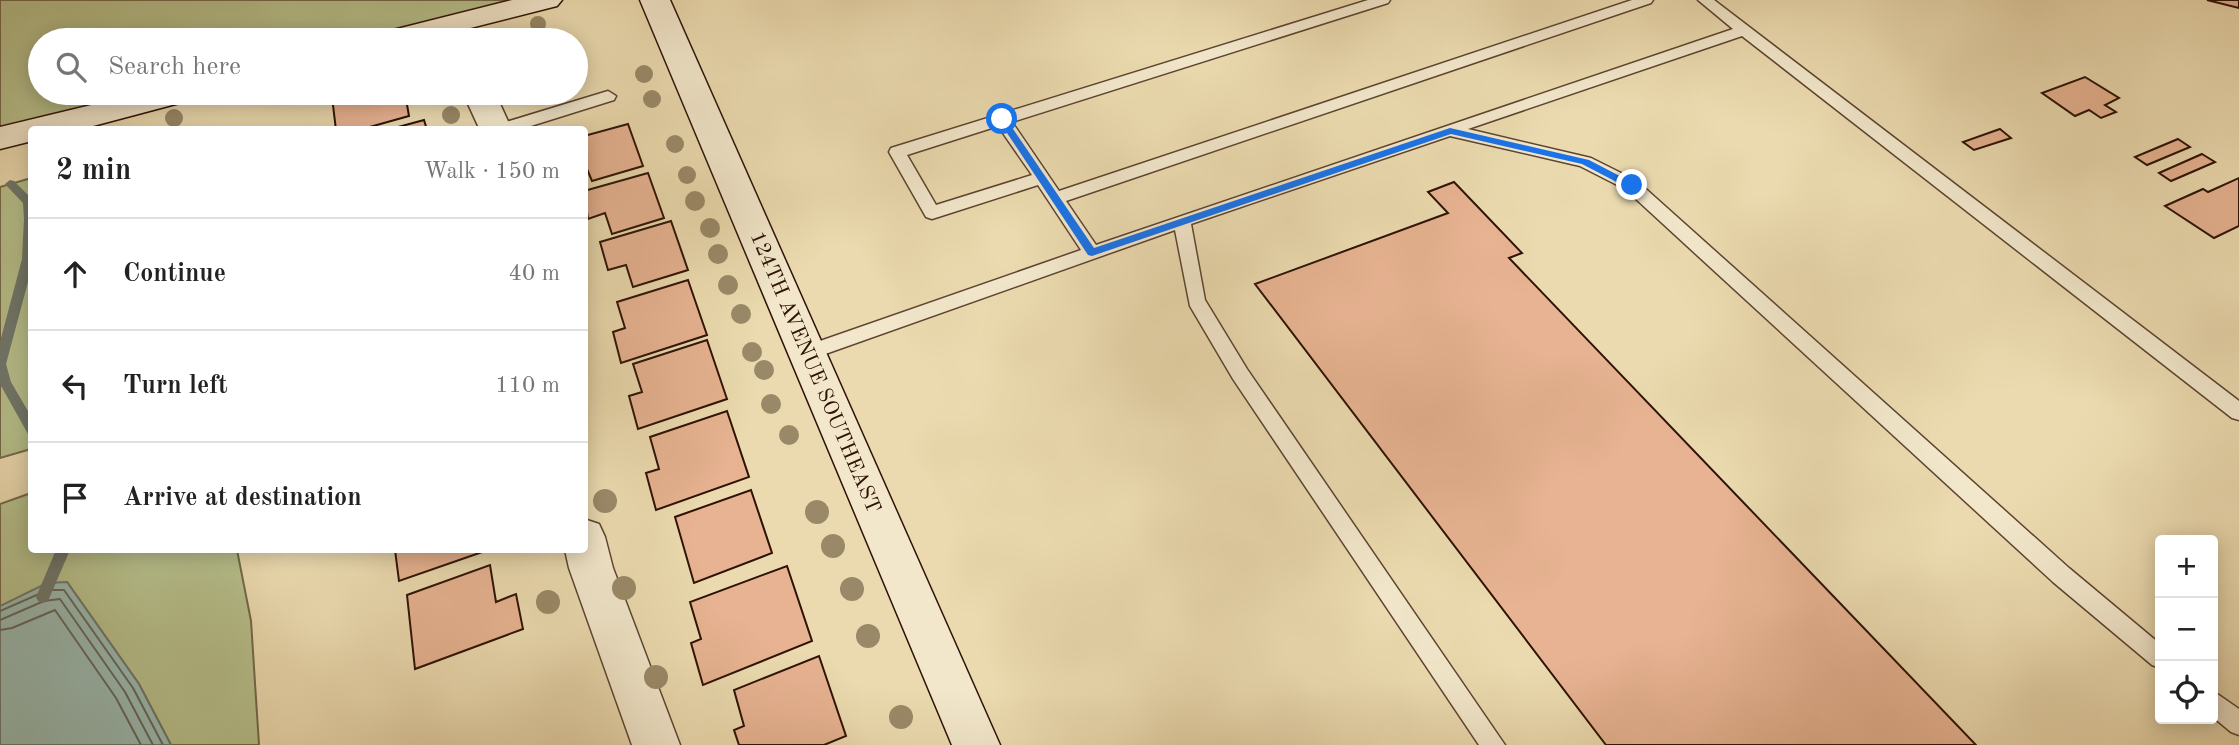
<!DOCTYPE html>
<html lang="en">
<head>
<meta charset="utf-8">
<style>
  :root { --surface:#fff; --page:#f2f2f2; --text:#222; --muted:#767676; --line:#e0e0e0 }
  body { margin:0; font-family:"Old Standard TT",serif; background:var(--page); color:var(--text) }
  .controls { position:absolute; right:21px; bottom:21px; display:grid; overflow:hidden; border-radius:7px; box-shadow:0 4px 18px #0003 }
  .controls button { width:63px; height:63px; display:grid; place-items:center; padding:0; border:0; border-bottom:2px solid var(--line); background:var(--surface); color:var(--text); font:35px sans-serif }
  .stop { position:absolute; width:21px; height:21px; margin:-16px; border:5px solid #1a73e8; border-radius:50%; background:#fff }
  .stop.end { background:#1a73e8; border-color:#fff; box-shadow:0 2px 7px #0008 }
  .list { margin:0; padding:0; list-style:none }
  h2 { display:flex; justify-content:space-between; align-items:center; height:91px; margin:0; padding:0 28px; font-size:30px }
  h2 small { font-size:23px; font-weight:400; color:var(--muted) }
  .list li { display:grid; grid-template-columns:46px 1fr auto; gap:21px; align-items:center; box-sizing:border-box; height:112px; padding:0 28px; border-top:2px solid var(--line) }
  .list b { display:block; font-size:26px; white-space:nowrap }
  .list em { font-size:23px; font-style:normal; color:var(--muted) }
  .icon { flex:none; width:38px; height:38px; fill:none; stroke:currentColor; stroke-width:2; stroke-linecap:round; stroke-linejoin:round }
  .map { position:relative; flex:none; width:2239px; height:745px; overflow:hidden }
  .search { position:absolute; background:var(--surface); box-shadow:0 4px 18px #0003; left:28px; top:28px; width:560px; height:77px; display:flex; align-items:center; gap:18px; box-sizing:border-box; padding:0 24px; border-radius:38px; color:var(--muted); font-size:26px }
  .panel { position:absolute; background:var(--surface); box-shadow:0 4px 18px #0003; left:28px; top:126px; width:560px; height:427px; border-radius:7px }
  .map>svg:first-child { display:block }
  .green { fill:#b6c08c; stroke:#726948; stroke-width:2 }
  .water { fill:#99bab1; stroke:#6e776c; stroke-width:2 }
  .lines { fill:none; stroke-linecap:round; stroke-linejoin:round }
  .shore { stroke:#64665b; stroke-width:2 }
  .stream { fill:#6e776c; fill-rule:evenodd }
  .building { fill:#e7b392; stroke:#2e1205; stroke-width:2 }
  .lane-casing { stroke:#5d4430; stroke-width:3 }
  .street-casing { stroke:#5d4430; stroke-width:3 }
  .secondary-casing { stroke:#2e1205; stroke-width:3 }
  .lane { fill:#f2e7cb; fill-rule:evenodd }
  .street { fill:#f2e7cb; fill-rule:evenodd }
  .secondary { fill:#f2e7cb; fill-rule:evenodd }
  .tree { fill:#9a8968 }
  .route { fill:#1a73e8 }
  .labels { text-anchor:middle; stroke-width:5; stroke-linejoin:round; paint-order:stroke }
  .street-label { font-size:21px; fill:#2e1205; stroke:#f2e7cb }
</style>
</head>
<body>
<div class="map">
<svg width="2239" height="745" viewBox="0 0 2239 745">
  <rect width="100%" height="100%" fill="#ebdaaf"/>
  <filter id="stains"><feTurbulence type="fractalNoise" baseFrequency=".00286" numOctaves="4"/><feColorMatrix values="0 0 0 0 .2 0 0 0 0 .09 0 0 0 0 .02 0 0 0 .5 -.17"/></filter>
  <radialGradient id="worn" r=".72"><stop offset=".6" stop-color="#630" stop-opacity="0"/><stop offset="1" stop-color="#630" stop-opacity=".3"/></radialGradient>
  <g class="green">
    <path d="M0 0H547L388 40H40V93H180L0 138Z"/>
    <path d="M31 178V449L0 458V187Z"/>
    <path d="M31 493 32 550H237L251 621 259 745H171L139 684 67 582 0 606V504Z"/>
  </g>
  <path class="water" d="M67 582 139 684 171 745H0V606L47 583Z"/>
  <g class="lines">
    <g class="shore">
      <path d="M0 611 48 590H64L133 688 163 745"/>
      <path d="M0 620 44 601 60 599 125 692 153 745"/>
      <path d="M0 630 12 628 55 610 116 698 141 745"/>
    </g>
    <g class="stream">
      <path d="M10 180 14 181 32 199V267L6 364 11 382 32 418V435L28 434 0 384V342L22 259 24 219 23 203 5 184Z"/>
      <path d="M56 550H70L48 601 43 603 38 601 36 597Z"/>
    </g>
  </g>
  <g class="building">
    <path d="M2207 0H2239V8Z"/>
    <path d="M2085 77 2119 98 2105 105 2116 112 2101 118 2089 110 2075 116 2042 93Z"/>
    <path d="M350 93H405L409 116 359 130H336L332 97Z"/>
    <path d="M424 120 427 130H398V127Z"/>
    <path d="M628 124 643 166 592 181 584 162V136Z"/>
    <path d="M2000 129 2011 138 1974 150 1963 142Z"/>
    <path d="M2178 139 2190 147 2147 165 2135 157Z"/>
    <path d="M2202 154 2215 162 2171 181 2159 173Z"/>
    <path d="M648 173 664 218 612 234 605 213 588 219 584 191Z"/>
    <path d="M2239 178V226L2214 238 2165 206 2203 189 2208 192Z"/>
    <path d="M1454 182 1522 253 1509 258 1976 745H1606L1255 284 1448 213 1428 192Z"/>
    <path d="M671 221 688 270 633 287 626 265 608 270 600 242Z"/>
    <path d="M688 280 707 335 621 363 613 332 625 328 617 302Z"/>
    <path d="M707 340 727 399 638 429 629 396 642 392 633 364Z"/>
    <path d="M727 411 749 477 656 510 646 473 659 469 650 437Z"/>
    <path d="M751 490 772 553 694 583 675 517Z"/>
    <path d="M395 550H488L399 581Z"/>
    <path d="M490 565 496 602 516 594 523 629 415 669 407 595Z"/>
    <path d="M787 566 812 641 703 685 691 643 701 639 690 602Z"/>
    <path d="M819 656 846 736 824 745H739L734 730 744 726 734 690Z"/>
  </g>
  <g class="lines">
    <g class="lane-casing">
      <g id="lane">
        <path d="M1368 0H1390L1388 3 1012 122 1059 191 1632 0H1653L1651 3 1066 201 1096 245 1733 29 1698 0H1714L2239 401V420L2232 418 1742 36 1468 129 1591 158 1637 181 2069 568 2160 644V668L2152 665 2053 582 1625 189 1580 166 1450 136 1191 224 1205 300 1247 369 1505 745H1479L1233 379 1190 306 1175 230 814 358 807 360 800 358 797 353 800 348 1081 250 1038 185 932 219 926 217 889 152 891 148ZM998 126 1032 175 936 205 907 155Z"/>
        <path d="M608 91 616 96 614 100 518 130H491L493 126Z"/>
        <path d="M2213 691 2239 709V735L2231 732 2213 717Z"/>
      </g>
    </g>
    <g class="street-casing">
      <g id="street">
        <path d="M463 93H495L512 130H480Z"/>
        <path d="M584 519 599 524 605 537 613 568 680 745H632L569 568 565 550H584Z"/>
      </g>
    </g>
    <g class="secondary-casing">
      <g id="secondary">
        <path d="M512 0H562L557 6 423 40H373L377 34Z"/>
        <path d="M640 0H670L1000 745H952Z"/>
        <path d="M141 93H196L191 100 78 130H32V141L0 149V127Z"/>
      </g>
    </g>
    <use href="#lane" class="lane"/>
    <use href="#street" class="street"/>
    <use href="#secondary" class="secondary"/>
  </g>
  <g class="tree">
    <circle cx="538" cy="24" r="8"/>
    <circle cx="644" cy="74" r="9"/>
    <circle cx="652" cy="99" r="9"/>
    <circle cx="451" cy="115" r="9"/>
    <circle cx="174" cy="118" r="9"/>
    <circle cx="675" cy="144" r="9"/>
    <circle cx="687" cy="175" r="9"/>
    <circle cx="695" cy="201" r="10"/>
    <circle cx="710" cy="228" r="10"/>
    <circle cx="718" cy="254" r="10"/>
    <circle cx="728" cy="285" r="10"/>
    <circle cx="741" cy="314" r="10"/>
    <circle cx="752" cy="352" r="10"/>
    <circle cx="764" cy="370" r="10"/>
    <circle cx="771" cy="404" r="10"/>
    <circle cx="789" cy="435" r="10"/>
    <circle cx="605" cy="501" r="12"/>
    <circle cx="817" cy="512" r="12"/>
    <circle cx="833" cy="546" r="12"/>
    <circle cx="624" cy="588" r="12"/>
    <circle cx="852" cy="589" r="12"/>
    <circle cx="548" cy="602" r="12"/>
    <circle cx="868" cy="636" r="12"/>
    <circle cx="656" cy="677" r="12"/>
    <circle cx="901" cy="717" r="12"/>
  </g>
  <path class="route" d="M999 117H1005L1094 248 1450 128 1589 160 1637 185 1628 188 1582 164 1451 134 1092 256 1088 255 999 121Z"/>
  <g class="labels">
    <g class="street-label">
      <text transform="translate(816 372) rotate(67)" y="7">124TH AVENUE SOUTHEAST</text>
    </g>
  </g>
  <rect width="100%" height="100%" filter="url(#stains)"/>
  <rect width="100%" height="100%" fill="url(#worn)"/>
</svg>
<div class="controls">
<button>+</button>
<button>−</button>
<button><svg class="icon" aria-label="locate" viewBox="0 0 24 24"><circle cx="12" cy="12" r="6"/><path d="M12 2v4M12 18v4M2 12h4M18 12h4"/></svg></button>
</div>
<div class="stop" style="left:1002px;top:119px"></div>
<div class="stop end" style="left:1632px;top:185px"></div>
<div class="search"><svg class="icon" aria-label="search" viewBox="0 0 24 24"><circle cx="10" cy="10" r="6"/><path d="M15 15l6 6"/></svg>Search here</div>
<section class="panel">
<h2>2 min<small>Walk · 150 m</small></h2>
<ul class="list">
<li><svg class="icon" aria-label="ahead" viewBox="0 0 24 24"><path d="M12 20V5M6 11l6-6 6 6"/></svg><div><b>Continue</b></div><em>40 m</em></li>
<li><svg class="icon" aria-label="left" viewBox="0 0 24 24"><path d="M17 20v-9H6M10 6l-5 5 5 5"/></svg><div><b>Turn left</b></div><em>110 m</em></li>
<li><svg class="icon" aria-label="arrive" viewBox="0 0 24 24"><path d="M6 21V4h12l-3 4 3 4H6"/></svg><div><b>Arrive at destination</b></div></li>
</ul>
</section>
</div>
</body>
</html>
